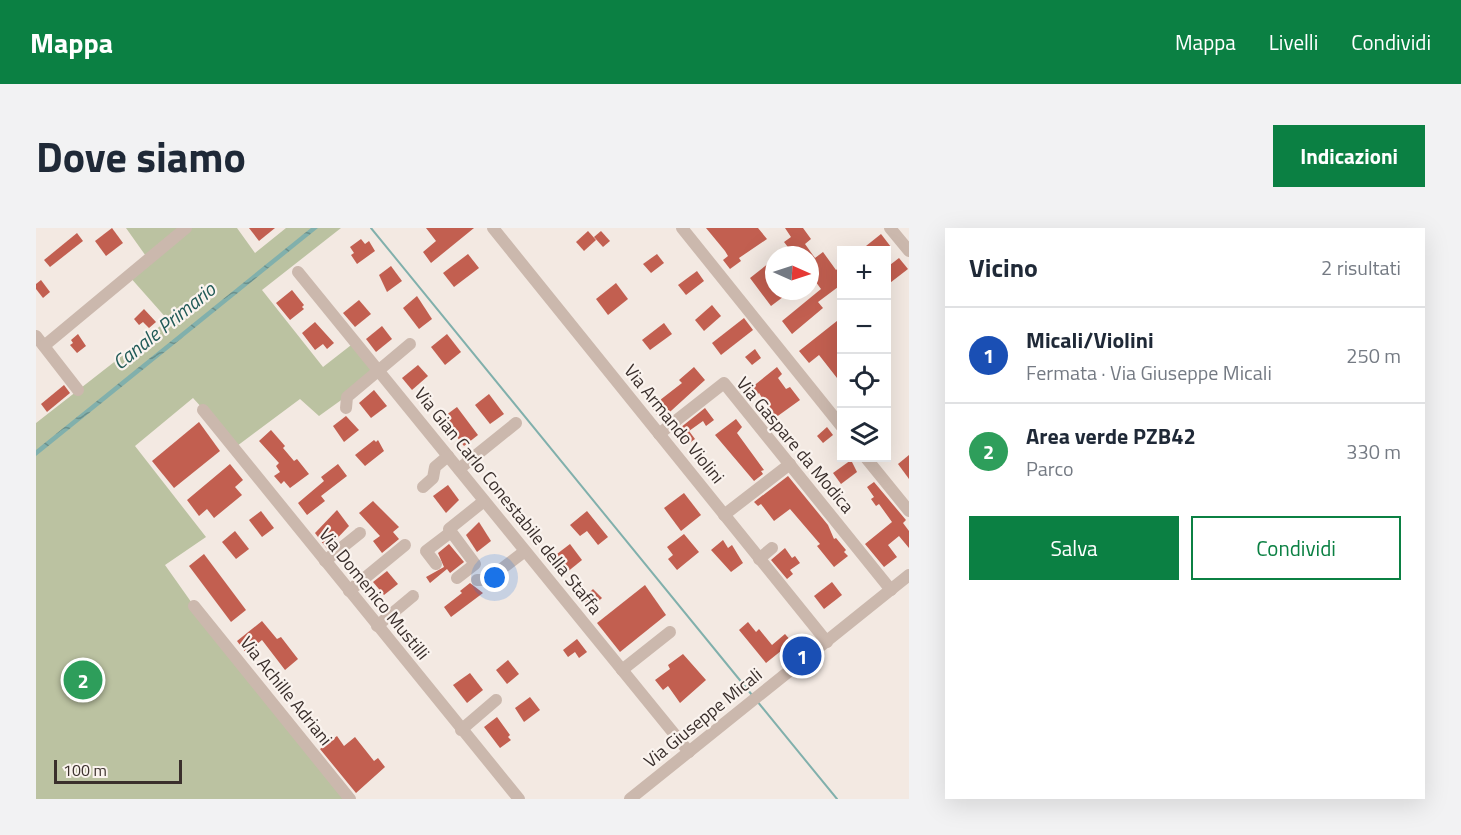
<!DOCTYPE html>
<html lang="it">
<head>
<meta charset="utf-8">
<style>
  :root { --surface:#fff; --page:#f2f2f3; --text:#1f2937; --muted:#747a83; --line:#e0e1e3; --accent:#0b8043 }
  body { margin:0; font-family:"Titillium Web",sans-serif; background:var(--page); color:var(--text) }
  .controls { position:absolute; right:18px; top:18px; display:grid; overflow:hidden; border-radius:0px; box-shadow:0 6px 24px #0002 }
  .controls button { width:54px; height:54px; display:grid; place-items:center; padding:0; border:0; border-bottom:2px solid var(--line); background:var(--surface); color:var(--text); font:30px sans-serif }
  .compass { position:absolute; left:729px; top:18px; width:54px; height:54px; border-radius:50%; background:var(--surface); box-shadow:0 6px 24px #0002; rotate:93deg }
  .scale { position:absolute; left:18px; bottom:15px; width:128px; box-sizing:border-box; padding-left:6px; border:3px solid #3a2f2c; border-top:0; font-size:16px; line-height:21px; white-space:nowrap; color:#3a2f2c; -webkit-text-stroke:4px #faf3ee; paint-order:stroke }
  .you { position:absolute; left:459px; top:350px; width:21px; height:21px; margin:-15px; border:4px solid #fff; border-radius:50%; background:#1a73e8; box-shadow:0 0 0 9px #1a73e833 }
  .badge { display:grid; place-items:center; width:39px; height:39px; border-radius:50%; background:var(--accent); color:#fff; font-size:20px; font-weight:700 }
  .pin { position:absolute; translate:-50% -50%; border:3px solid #fff; box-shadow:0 2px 6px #0006 }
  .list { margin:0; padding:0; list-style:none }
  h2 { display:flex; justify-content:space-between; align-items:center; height:78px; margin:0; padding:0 24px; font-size:26px }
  h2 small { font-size:20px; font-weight:400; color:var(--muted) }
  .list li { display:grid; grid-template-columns:39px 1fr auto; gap:18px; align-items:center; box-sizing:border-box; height:96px; padding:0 24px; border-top:2px solid var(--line) }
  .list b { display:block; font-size:22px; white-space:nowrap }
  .list p { margin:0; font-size:20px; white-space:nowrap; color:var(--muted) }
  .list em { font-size:20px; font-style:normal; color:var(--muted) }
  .actions { display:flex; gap:12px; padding:18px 24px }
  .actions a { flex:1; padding:14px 0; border:2px solid var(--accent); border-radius:0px; text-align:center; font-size:21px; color:var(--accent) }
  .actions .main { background:var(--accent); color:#fff }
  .icon { flex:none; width:33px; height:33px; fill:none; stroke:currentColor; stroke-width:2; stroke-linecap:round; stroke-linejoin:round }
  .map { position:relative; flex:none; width:873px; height:571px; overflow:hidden; border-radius:0px }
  header { display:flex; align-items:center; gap:36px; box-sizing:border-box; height:84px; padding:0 30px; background:var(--accent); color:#fff }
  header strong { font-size:28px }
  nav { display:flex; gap:33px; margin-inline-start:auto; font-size:21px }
  .intro { display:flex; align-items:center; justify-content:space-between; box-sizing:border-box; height:144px; padding:0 36px }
  h1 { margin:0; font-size:42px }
  .button { padding:15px 27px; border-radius:0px; background:var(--accent); color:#fff; font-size:21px; font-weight:700 }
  main { display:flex; gap:36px; padding:0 36px }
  aside { flex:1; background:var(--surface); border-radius:0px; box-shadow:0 6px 24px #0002 }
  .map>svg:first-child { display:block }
  .green { fill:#bbc2a1 }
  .water { fill:url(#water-waves) }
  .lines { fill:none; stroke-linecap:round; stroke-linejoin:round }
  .stream { stroke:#81b0ac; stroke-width:2 }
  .building { fill:#c25f50 }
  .minor { stroke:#cbb8ad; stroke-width:12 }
  .labels { text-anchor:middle; stroke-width:4.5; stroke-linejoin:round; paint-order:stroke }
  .street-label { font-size:18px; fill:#3a2f2c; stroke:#faf3ee }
  .water-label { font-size:20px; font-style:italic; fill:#225b58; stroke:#faf3ee }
</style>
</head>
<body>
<header>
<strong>Mappa</strong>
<nav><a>Mappa</a><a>Livelli</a><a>Condividi</a></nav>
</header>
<div class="intro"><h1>Dove siamo</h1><a class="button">Indicazioni</a></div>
<main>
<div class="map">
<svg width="873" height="571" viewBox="0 0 873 571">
  <defs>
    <pattern id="water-waves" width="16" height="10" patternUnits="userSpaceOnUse" patternTransform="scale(1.5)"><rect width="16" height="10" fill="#81b0ac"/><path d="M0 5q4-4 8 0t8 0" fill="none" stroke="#6b908c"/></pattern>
  </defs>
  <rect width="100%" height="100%" fill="#f3e9e2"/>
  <path class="green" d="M90 0H201L219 25 250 0H305L226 62 287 139 319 114 341 141 315 165 283 188 264 171 201 218 157 170 99 218 170 309 129 337 158 378 314 571H0V195L132 92 93 48 112 31Z"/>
  <path class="water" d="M275 0H282L0 228V222Z"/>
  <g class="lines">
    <g class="stream">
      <path d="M335 0 716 467"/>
      <path d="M721 473 801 571"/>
    </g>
  </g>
  <g class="building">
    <path d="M76 0 87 15 70 28 59 13Z"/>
    <path d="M213 0H239L223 13Z"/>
    <path d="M390 0H438L395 35 387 24 400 13Z"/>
    <path d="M670 0H722L731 11 703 30 705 33 694 41 687 32 692 28 689 23Z"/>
    <path d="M749 0H767L775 11 769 16 779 30 787 24 800 42 806 37V56L782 74 787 80 756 106 746 93 785 61 774 46V27H758L748 14 755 9Z"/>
    <path d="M552 3 560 12 548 23 540 14Z"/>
    <path d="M565 3 574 13 567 19 558 9Z"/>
    <path d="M41 5 47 13 14 39 8 32Z"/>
    <path d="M845 6 855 19 851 22H825Z"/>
    <path d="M325 11 329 16 333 13 339 23 321 36 315 27 318 25 314 19Z"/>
    <path d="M432 26 443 40 418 59 407 45Z"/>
    <path d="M621 26 628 35 615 45 607 36Z"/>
    <path d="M863 30 872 41 850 58V40Z"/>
    <path d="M738 31V63H755L735 78 714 50Z"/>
    <path d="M355 38 366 53 351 64 343 47Z"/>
    <path d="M661 43 668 53 650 67 642 57Z"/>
    <path d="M5 52 14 64 7 70 0 61V56Z"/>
    <path d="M580 55 592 71 572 87 560 71Z"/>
    <path d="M256 62 268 77 266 79 268 81 254 92 240 75Z"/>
    <path d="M381 68 396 91 383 101 367 80Z"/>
    <path d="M323 72 335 86 319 99 307 85Z"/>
    <path d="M676 77 685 88 668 103 659 92Z"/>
    <path d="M108 81 120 94 113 100 107 94 103 97 98 91Z"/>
    <path d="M806 89V146L801 150 783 127 773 135 763 123Z"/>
    <path d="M708 90 717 102 685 127 676 115Z"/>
    <path d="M279 94 298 115 291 121 287 116 279 122 266 105Z"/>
    <path d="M628 95 636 106 614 122 606 112Z"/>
    <path d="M346 98 356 111 340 124 330 111Z"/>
    <path d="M42 106 50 118 41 125 34 117 37 115 35 112Z"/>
    <path d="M411 106 425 124 409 137 395 119Z"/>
    <path d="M719 121 725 130 716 137 709 129Z"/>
    <path d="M382 137 392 148 376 162 366 150Z"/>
    <path d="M658 139 669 152 625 192 615 179 646 155 643 152Z"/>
    <path d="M741 139 746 146 742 150 750 161 754 159 764 172 739 190 723 165 716 171 710 164Z"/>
    <path d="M28 157 34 165 11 184 5 176Z"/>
    <path d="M338 162 351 178 335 190 323 175Z"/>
    <path d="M453 166 468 186 454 196 439 177Z"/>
    <path d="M421 179 442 207 428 218 406 190Z"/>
    <path d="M669 180 678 192 670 198 667 193 653 203 659 211 649 218 639 204Z"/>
    <path d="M310 188 323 202 308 214 297 198Z"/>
    <path d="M700 191 706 199 701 205 728 242 725 243 727 246 718 253 679 207Z"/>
    <path d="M163 194 184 223 138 260 116 233Z"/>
    <path d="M791 199 797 207 787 215 781 208Z"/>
    <path d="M235 202 249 218 247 220 258 233 261 231 273 246 254 260 248 253 245 256 238 248 244 244 240 238 243 235 223 213Z"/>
    <path d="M338 212 340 214 342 212 348 223 329 238 319 227Z"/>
    <path d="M873 227V251L862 236Z"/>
    <path d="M815 232 821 244 805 256 797 245Z"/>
    <path d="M194 236 207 252 199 259 206 267 178 290 171 281 163 288 151 272Z"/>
    <path d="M302 236 311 248 285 268 289 273 271 287 262 275 288 253 285 249Z"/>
    <path d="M752 248 792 297 798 311 800 310 810 322 808 324 812 328 798 339 781 318 784 316 754 281 738 293 725 276 722 278 718 274Z"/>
    <path d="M838 254 870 292 867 295 873 303V320L863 308 852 317 861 329 848 339 829 316 856 294 843 276 840 278 835 271 838 269 831 259Z"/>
    <path d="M412 257 423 272 410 285 397 268Z"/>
    <path d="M648 265 665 287 645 303 628 280Z"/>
    <path d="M337 273 363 299 357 304 363 311 346 325 337 313 344 308 323 285Z"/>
    <path d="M301 282 313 298 291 321 279 305Z"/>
    <path d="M225 283 238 300 226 309 213 292Z"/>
    <path d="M551 283 572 309 562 317 551 303 544 308 534 297Z"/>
    <path d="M443 294 455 313 441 324 430 307Z"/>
    <path d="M199 303 213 321 200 331 186 314Z"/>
    <path d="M648 306 663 324 641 342 632 331 637 327 631 319Z"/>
    <path d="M687 312 692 320 696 317 707 335 695 344 675 322Z"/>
    <path d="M413 316 428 334 414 345 411 341 394 355 390 349 408 339 402 325Z"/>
    <path d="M534 316 546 332 530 345 517 329Z"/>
    <path d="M749 320 756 330 759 328 764 335 754 342 757 346 751 351 735 332Z"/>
    <path d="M168 326 210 382 195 394 153 338Z"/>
    <path d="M351 343 362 356 348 367 337 354Z"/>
    <path d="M796 354 806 367 788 381 778 368Z"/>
    <path d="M434 355 447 365 415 389 408 379 426 365 424 363Z"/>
    <path d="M609 357 630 387 584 424 561 395Z"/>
    <path d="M557 361 566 370 555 380 547 371Z"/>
    <path d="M226 393 241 411 245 409 262 431 249 442 226 412 210 425 201 413Z"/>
    <path d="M712 394 720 404 723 401 736 417 749 406 756 414 730 435 703 402Z"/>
    <path d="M541 411 551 424 543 430 539 424 532 429 527 422Z"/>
    <path d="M647 426 670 452 644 475 632 458 627 462 619 452 634 441 632 437Z"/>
    <path d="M472 432 483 446 471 456 460 442Z"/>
    <path d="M434 445 447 462 431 475 417 457Z"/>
    <path d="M494 469 504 482 488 494 479 480Z"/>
    <path d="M461 489 474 507 472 509 475 512 464 520 448 499Z"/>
    <path d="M301 508 308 518 319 509 338 533 342 530 349 539 320 565 284 521Z"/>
  </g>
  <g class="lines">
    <g class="minor">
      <path d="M457 0 791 414"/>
      <path d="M646 0 806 199"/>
      <path d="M854 0 873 23"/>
      <path d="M262 44 653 524"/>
      <path d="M0 108 42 162"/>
      <path d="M8 118 150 0"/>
      <path d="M310 180 311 169 374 116"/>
      <path d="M167 182 483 571"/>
      <path d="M623 206 688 155 855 362"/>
      <path d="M830 230 873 283"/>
      <path d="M423 241 480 195"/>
      <path d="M387 259 397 250 399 239 412 228"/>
      <path d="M688 287 754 236"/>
      <path d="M723 331 736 320"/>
      <path d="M289 333 324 305"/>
      <path d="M400 336 390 323 415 304"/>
      <path d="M421 350 439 336 413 301 448 273"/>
      <path d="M441 352H451L489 323"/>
      <path d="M313 363 369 317"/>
      <path d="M158 378 314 571"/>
      <path d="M341 398 377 368"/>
      <path d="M586 442 634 404"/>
      <path d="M425 502 460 472"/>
      <path d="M594 571 873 347"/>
    </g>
  </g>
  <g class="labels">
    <g class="street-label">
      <text transform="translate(638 196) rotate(51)" y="6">Via Armando Violini</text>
      <text transform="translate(759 217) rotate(50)" y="6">Via Gaspare da Modica</text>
      <text transform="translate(472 273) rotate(51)" y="6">Via Gian Carlo Conestabile della Staffa</text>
      <text transform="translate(338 366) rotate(51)" y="6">Via Domenico Mustilli</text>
      <text transform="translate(250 463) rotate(51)" y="6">Via Achille Adriani</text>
      <text transform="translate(667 490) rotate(-39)" y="6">Via Giuseppe Micali</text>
    </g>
    <g class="water-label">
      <text transform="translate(128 98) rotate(-39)" y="7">Canale Primario</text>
    </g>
  </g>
</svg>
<div class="controls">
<button>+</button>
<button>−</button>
<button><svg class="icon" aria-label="locate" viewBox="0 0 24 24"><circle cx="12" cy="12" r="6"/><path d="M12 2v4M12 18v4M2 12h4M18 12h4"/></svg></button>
<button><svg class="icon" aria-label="layers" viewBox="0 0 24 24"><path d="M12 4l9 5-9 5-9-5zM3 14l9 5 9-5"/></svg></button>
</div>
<svg class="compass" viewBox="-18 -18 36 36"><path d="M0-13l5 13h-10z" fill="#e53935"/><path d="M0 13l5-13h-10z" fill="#747a83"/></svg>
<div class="scale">100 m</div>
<div class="you"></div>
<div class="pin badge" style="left:766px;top:428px;background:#1a4fb4">1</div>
<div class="pin badge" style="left:47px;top:452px;background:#2e9e5b">2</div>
</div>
<aside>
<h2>Vicino<small>2 risultati</small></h2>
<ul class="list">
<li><span class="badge" style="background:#1a4fb4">1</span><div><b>Micali/Violini</b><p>Fermata · Via Giuseppe Micali</p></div><em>250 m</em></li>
<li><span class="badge" style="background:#2e9e5b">2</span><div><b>Area verde PZB42</b><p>Parco</p></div><em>330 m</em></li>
</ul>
<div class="actions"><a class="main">Salva</a><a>Condividi</a></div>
</aside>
</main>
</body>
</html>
